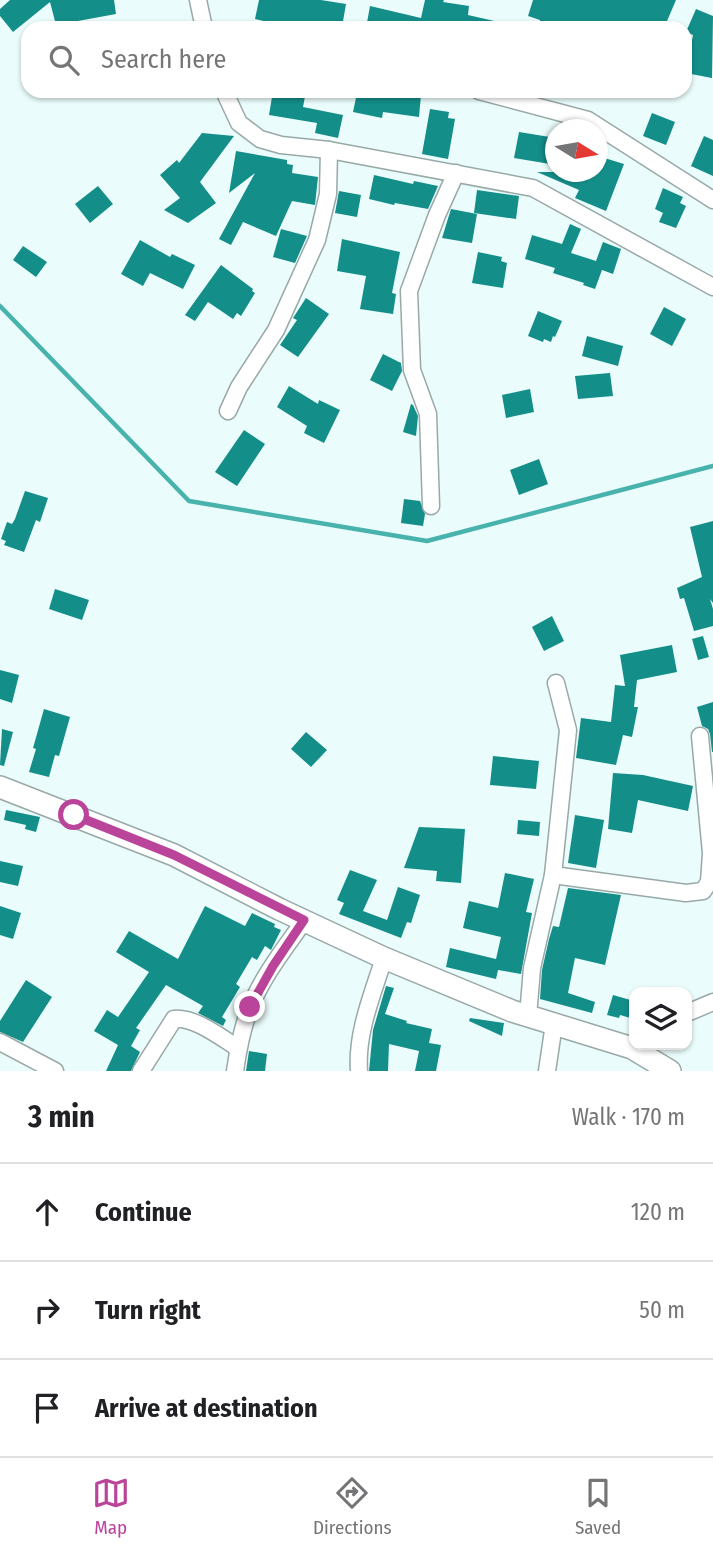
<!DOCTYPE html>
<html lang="en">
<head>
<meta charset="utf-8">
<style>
  :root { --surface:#fff; --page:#f6f6f6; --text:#202124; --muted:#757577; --line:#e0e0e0; --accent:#ba449a }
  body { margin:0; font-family:"Fira Sans Condensed",sans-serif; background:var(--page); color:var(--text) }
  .controls { position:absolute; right:21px; bottom:21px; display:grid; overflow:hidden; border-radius:14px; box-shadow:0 2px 5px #0004 }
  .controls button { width:63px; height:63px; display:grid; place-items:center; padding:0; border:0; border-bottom:2px solid var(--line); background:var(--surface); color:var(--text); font:35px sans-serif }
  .compass { position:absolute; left:545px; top:119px; width:63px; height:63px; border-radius:50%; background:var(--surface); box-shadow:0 2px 5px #0004; rotate:101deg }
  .stop { position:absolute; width:21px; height:21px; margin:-16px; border:5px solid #ba449a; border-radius:50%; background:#fff }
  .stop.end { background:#ba449a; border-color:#fff; box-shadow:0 2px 7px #0008 }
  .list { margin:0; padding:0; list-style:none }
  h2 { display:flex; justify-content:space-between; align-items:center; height:91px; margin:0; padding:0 28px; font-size:30px }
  h2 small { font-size:23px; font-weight:400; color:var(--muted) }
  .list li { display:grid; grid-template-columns:46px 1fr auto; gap:21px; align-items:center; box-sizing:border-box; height:98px; padding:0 28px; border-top:2px solid var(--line) }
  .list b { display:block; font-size:26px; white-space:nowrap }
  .list em { font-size:23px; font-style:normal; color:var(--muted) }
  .icon { flex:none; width:38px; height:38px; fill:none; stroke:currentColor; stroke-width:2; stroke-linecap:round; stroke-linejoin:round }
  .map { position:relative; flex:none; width:713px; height:1071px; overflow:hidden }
  .search { position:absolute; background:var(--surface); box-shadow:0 2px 5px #0004; left:21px; right:21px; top:21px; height:77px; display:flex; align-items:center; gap:18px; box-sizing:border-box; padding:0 24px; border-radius:21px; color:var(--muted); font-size:26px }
  .sheet { height:385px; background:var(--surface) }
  nav { display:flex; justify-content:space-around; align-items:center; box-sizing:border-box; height:98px; border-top:2px solid var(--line); background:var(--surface); font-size:19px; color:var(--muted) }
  nav a { display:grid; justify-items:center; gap:4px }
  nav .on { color:var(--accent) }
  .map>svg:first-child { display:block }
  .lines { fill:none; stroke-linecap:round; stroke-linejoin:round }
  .stream { stroke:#48b3ac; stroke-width:4.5 }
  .building { fill:#148e89 }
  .street-casing { stroke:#98a9a7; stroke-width:19 }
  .secondary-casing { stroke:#98a9a7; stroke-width:24 }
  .street { stroke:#fff; stroke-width:16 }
  .secondary { stroke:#fff; stroke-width:21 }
  .route { stroke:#ba449a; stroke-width:9 }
</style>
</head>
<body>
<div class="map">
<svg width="713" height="1071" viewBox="0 0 713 1071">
  <rect width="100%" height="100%" fill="#eafcfb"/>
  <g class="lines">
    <path class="stream" d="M0 306 189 501 427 541 713 466"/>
  </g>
  <g class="building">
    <path d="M10 0H114L116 14 56 25 50 2 13 32 0 16V9Z"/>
    <path d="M259 0H321L346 4 342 27 321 24 320 28H294L255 19Z"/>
    <path d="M425 0H444L443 2 469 6 468 15 503 23V28H366L370 6 421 18Z"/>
    <path d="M533 0H676L664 28H539L540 20 528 16Z"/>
    <path d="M696 9 713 16 712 78 686 73 693 35 686 32Z"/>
    <path d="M273 91H306L303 107 343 115 338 138 315 133 317 123 269 115Z"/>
    <path d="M362 91H391L421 95 419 117 383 112 382 118 353 112 357 93 362 94Z"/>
    <path d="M430 109 449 112 448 118 455 119 448 159 422 154Z"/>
    <path d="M652 113 675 122 666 145 643 136Z"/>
    <path d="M519 132 556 138V165L514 158Z"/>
    <path d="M202 133 234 136 200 182 216 203 188 223 164 210 180 198 160 175 177 160 179 163Z"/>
    <path d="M704 136 713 140V176L691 166Z"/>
    <path d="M236 151 287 160V164L293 165 292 173 318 177 315 205 292 201 276 236 243 222 231 245 219 239 255 173 229 193Z"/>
    <path d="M598 156 624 164 606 211 575 198 579 190 537 172H598Z"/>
    <path d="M374 175 413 184 414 181 438 186 428 209 395 203 394 205 369 199Z"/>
    <path d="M98 186 113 204 90 223 75 204Z"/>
    <path d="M663 188 683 197 680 203 686 206 676 228 659 222 663 213 655 209Z"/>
    <path d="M477 190 519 196 516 219 474 213Z"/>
    <path d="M339 191 361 195 357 217 335 213Z"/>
    <path d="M451 209 477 214 472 243 442 238Z"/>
    <path d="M570 224 581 229 571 253 596 261 603 242 621 249 613 274 602 270 595 289 583 285 584 283 553 273 555 268 525 259 532 235 562 244Z"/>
    <path d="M281 229 307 236 295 263 273 257Z"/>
    <path d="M342 239 400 252 392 293 396 294 393 314 360 309 366 276 337 271Z"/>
    <path d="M140 240 170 257 172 254 195 265 183 289 150 273 143 286 121 274Z"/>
    <path d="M23 246 47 262 36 277 13 260Z"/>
    <path d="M478 252 502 257 501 261 507 263 503 288 472 283Z"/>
    <path d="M221 265 253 289 252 291 255 293 241 316 237 313 233 319 208 302 195 321 185 315Z"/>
    <path d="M306 298 329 314 298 357 280 345 297 320 293 318Z"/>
    <path d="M664 307 686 319 672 346 650 334Z"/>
    <path d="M538 311 562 321 555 337 553 336 551 342 544 339 543 342 528 336Z"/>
    <path d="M587 336 623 346 618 366 582 356Z"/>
    <path d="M383 354 401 363 402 371 392 391 370 380Z"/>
    <path d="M610 373 613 396 578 399 575 376Z"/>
    <path d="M289 386 318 404 319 400 340 410 324 443 304 433 307 426 277 407Z"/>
    <path d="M530 389 534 412 506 418 502 395Z"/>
    <path d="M411 404 413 405 418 416 416 436 403 432Z"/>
    <path d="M244 430 265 444 237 486 215 472Z"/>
    <path d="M539 459 548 484 519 495 510 470Z"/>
    <path d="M25 491 48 498 40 522 36 520 24 552 4 545 6 541 1 539 7 522 12 524 15 519Z"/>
    <path d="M404 499 420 501 425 514 423 526 401 523Z"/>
    <path d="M713 521V603L710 599 713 609V626L694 631 684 598 680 599 677 588 702 577 690 527Z"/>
    <path d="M55 589 89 600 82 620 49 609Z"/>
    <path d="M552 616 564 641 544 651 532 627Z"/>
    <path d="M703 636 709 657 698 660 692 639Z"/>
    <path d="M672 645 677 672 637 680 634 707H638L632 737 623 735 616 765 576 758 581 718 611 722 615 685 625 686 620 655Z"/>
    <path d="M0 670 19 675 12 703 0 699Z"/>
    <path d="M713 702V752H712L710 734 708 729 702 726 697 707Z"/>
    <path d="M44 709 70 717 59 756 55 755 49 777 29 772 36 749 33 748Z"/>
    <path d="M2 729 13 732 4 766 0 765Z"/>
    <path d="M306 732 327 750 311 767 291 749Z"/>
    <path d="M493 756 539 761 536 789 490 785Z"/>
    <path d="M613 773 643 775 693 786 688 811 638 800 632 833 608 829Z"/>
    <path d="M6 810 40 817 36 832 25 829 26 825 4 820Z"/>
    <path d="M575 815 604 820 596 868 568 863Z"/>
    <path d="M518 820 540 822 539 836 517 834Z"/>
    <path d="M419 827 465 829 461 883 436 881 437 871 404 868Z"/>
    <path d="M0 861 23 866 18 886 0 882Z"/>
    <path d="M350 870 377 880 363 911 387 920 398 887 420 895 411 923 407 922 401 938 339 914 344 903 337 900Z"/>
    <path d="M505 873 534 879 526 912 532 913 521 974 498 970 496 979 446 967 450 948 496 959 501 937 463 928 469 901 498 908Z"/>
    <path d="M568 888 621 895 605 965 575 958 568 993 595 1002 592 1013 540 999 542 970 549 939 553 926 559 927Z"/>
    <path d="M0 906 21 913 13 939 0 935Z"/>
    <path d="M205 906 245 926 252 913 275 924 274 927 281 930 271 950 265 946 257 960 252 957 236 984 240 987 222 1017 226 1020 223 1026 198 1013 203 1006 166 985 136 1028 140 1030 131 1046 140 1052 131 1071H106L118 1045 94 1031 107 1010 118 1017 149 972 116 952 129 931 178 959Z"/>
    <path d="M26 980 52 997 23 1042 0 1032V1021Z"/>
    <path d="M386 986 394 988 385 1014 407 1021 406 1023 432 1029 429 1043 441 1045 436 1071H415L419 1051 389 1044 388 1071H369L373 1030Z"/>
    <path d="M613 995 634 1001V1019L620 1015 619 1018 607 1015Z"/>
    <path d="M470 1018 504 1023 502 1036 469 1021Z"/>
    <path d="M249 1051 267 1054 265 1071H246Z"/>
  </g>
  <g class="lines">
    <g class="street-casing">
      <g id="street">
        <path d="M198 0 204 28"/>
        <path d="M224 91 239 123 260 139 281 145 329 150 533 188 713 287"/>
        <path d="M479 91 588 120 713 200"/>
        <path d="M228 411 239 387 276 330 317 240 328 194 329 150"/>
        <path d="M431 506 428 414 412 370 409 291 437 215 456 173"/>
        <path d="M553 875 686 893 703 891 709 882 711 853 700 736"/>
        <path d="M687 1013 713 1002"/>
        <path d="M528 1016 532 968 553 875 568 730 556 683"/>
        <path d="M0 1042 55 1071"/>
        <path d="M141 1071 174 1019C195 1017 220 1037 238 1048"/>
        <path d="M235 1071C238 1050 242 1028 250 1008 262 977 285 948 304 921"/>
        <path d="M359 1071C356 1033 373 993 384 958"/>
        <path d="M547 1071 554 1024"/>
      </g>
    </g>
    <g class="secondary-casing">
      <path id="secondary" d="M0 787 174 855 279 909 384 958 512 1011 632 1048 670 1071"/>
    </g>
    <use href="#street" class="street"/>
    <use href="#secondary" class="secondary"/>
  </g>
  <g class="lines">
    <path class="route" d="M74 815 174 855 304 920 273 966 250 1007"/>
  </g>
</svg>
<div class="controls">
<button><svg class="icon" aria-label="layers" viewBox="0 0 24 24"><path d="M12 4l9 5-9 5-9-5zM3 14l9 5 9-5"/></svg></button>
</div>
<svg class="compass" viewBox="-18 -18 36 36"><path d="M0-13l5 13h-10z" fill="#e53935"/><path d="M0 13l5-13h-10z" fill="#757577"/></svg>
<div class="stop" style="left:74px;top:815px"></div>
<div class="stop end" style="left:250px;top:1007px"></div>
<div class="search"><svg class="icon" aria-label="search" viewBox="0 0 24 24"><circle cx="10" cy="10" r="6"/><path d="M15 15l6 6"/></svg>Search here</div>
</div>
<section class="sheet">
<h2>3 min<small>Walk · 170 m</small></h2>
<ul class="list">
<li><svg class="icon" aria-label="ahead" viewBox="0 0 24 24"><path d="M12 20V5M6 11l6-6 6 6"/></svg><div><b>Continue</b></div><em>120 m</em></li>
<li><svg class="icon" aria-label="right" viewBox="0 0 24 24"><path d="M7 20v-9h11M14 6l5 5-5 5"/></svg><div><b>Turn right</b></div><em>50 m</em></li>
<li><svg class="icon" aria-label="arrive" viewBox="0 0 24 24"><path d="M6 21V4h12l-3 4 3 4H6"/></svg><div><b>Arrive at destination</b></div></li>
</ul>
</section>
<nav>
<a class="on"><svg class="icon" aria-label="map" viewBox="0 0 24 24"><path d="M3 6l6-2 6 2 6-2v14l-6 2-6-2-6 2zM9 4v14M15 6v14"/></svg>Map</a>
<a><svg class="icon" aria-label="directions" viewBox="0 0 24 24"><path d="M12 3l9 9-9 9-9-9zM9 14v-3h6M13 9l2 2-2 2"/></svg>Directions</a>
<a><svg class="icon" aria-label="saved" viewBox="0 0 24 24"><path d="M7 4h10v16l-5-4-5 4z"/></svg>Saved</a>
</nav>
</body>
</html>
